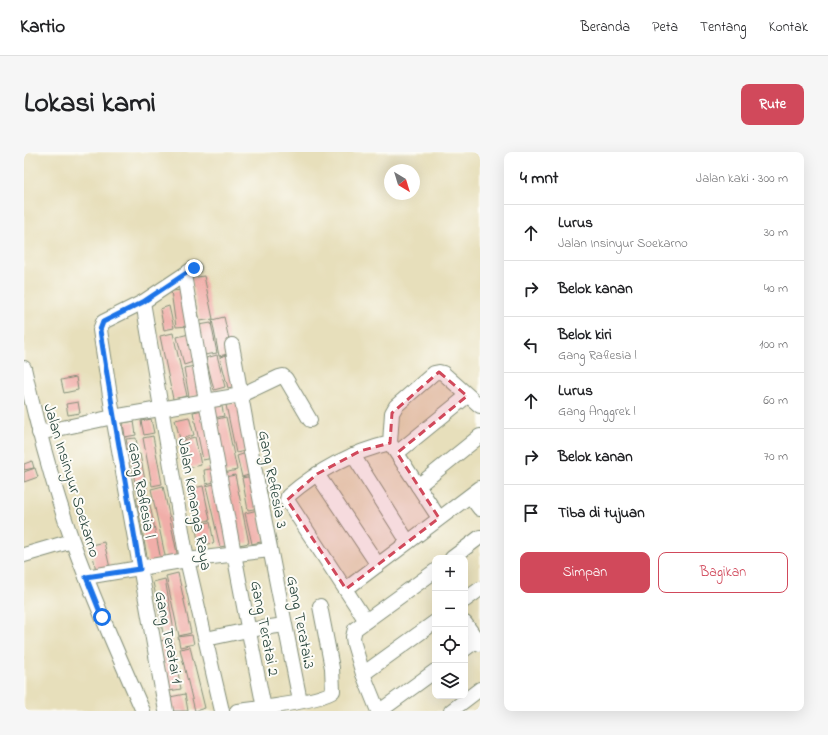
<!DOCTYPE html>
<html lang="id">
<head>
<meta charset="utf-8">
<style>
  :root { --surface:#fff; --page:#f6f6f6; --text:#202124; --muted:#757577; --line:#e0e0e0; --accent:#d1495b }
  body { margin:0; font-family:"Indie Flower",sans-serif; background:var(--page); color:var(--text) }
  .controls { position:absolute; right:12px; bottom:12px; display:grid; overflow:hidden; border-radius:8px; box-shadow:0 4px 16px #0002 }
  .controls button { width:36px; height:36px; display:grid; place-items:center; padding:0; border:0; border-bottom:1px solid var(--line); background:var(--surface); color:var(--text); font:20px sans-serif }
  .compass { position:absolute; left:360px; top:12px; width:36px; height:36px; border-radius:50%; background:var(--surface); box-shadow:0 4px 16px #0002; rotate:142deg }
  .stop { position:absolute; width:12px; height:12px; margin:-9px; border:3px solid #1a73e8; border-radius:50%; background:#fff }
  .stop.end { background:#1a73e8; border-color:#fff; box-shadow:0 1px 4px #0008 }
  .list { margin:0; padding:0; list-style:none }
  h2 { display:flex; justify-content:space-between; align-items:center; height:52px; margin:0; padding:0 16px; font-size:17px }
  h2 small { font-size:13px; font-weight:400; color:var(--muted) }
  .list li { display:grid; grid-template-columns:26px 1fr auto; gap:12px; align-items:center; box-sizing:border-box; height:56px; padding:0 16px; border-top:1px solid var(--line) }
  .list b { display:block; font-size:15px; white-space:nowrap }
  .list p { margin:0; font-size:13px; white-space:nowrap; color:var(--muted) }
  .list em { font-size:13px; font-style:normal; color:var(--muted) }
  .actions { display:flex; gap:8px; padding:12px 16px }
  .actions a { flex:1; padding:9px 0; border:1px solid var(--accent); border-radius:8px; text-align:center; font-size:14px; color:var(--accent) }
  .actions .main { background:var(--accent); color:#fff }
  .icon { flex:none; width:22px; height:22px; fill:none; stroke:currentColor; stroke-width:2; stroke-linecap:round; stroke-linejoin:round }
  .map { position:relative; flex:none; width:456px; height:559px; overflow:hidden; border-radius:8px }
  header { display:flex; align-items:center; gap:24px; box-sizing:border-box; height:56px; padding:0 20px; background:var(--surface); border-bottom:1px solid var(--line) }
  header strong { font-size:19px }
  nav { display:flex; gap:22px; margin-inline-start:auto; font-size:14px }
  .intro { display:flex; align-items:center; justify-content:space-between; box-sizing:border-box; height:96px; padding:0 24px }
  h1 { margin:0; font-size:28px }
  .button { padding:10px 18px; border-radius:8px; background:var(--accent); color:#fff; font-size:14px; font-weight:700 }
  main { display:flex; gap:24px; padding:0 24px }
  aside { flex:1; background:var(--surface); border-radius:8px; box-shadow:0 4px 16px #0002 }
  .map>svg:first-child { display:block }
  .building { fill:#f1aea9 }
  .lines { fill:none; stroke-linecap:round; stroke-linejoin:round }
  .minor-casing { stroke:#838e78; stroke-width:16 }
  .minor { stroke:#fff; stroke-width:14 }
  .route { stroke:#1a73e8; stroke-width:5 }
  .marked { fill:#d1495b; fill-opacity:0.2; stroke:#d1495b; stroke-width:3; stroke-dasharray:8 5; stroke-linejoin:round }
  .labels { text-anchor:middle; stroke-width:4; stroke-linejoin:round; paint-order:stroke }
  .street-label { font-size:16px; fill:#1f3d34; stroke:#fdfcf7 }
</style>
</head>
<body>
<header>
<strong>Kartio</strong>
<nav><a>Beranda</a><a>Peta</a><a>Tentang</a><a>Kontak</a></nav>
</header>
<div class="intro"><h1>Lokasi kami</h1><a class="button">Rute</a></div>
<main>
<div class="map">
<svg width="456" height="559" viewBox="0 0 456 559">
  <rect width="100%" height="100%" fill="#fdfcf7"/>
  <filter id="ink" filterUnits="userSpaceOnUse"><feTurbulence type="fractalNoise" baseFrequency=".025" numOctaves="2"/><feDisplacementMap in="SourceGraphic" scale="8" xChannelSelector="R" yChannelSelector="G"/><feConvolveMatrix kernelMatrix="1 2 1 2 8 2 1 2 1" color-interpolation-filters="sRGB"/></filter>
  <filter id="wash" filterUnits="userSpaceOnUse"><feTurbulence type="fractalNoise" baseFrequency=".012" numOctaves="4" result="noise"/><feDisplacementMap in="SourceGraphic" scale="16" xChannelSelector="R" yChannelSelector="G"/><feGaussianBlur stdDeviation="0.9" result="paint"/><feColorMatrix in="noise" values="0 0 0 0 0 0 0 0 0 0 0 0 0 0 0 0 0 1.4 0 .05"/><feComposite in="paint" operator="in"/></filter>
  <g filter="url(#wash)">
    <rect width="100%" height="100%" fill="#e7dfbb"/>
    <g id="blocks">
      <g class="building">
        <path d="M180 124 189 167 176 169 167 126Z"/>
        <path d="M159 138 164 174 152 175 147 139Z"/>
        <path d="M145 154 150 176 140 178 136 157Z"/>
        <path d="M200 165 208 201 195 204 188 168Z"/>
        <path d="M187 171 193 201 181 203 175 173Z"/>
        <path d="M149 181 163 244 149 247 136 184Z"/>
        <path d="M165 182 172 209 160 213 153 185Z"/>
        <path d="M206 202 213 234 204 236 196 205Z"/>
        <path d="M193 203 201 235 190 238 182 206Z"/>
        <path d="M171 214 177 242 165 245 160 216Z"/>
        <path d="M52 225 54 238 40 241 37 228Z"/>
        <path d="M54 250 56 261 44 263 42 252Z"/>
        <path d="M197 250 200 264 190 266 187 251Z"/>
        <path d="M216 250 226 298 212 301 202 253Z"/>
        <path d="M179 258 189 306 179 308 169 260Z"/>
        <path d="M165 265 170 283 156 287 151 268Z"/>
        <path d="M202 265 213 318 200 321 189 268Z"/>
        <path d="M127 267 130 281 120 283 117 269Z"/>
        <path d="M110 269 112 283 101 285 99 271Z"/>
        <path d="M129 284 138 332 128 334 119 286Z"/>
        <path d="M171 285 177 313 165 316 159 288Z"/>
        <path d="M112 286 114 299 105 301 102 287Z"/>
        <path d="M222 301 228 322 218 325 213 304Z"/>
        <path d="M116 302 123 339 113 341 106 305Z"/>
        <path d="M8 309 10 316 0 318V312Z"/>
        <path d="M11 316 14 325 0 330V320Z"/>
        <path d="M192 316 194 329 182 332 180 318Z"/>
        <path d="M211 323 225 391 215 393 201 325Z"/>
        <path d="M229 324 235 356 224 358 218 326Z"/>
        <path d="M190 332 206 393 196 395 182 334Z"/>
        <path d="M139 334 154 406 142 408 127 337Z"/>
        <path d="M179 334 186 368 172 371 165 337Z"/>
        <path d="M124 343 137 408 124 410 112 346Z"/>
        <path d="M234 358 241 389 228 392 221 361Z"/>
        <path d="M186 370 190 391 175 393 171 373Z"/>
        <path d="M80 390 86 416 72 419 67 393Z"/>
        <path d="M154 421 167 481 155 484 142 424Z"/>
        <path d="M141 427 150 479 139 481 129 430Z"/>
        <path d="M168 483 170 492 156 495 154 485Z"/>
        <path d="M148 487 157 537 145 539 136 489Z"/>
        <path d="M166 495 181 556 171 559 156 497Z"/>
        <path d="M161 542 164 559H149L146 545Z"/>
      </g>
    </g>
  </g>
  <g filter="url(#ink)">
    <use href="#blocks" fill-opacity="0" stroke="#838e78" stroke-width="1"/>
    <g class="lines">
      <g class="minor-casing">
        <g id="minor">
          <path d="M160 123C185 268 211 412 240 556"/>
          <path d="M119 150 163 408 198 559"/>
          <path d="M208 193 226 294 276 549"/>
          <path d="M0 216C13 274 28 331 48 388 69 446 94 503 119 559"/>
          <path d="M15 281 89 265 217 243 255 225 259 224 262 227 286 268"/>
          <path d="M373 301 443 244"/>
          <path d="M329 303 384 390"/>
          <path d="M293 322 354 413"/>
          <path d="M394 334 456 284"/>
          <path d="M446 344 456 357"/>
          <path d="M415 366 366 291 368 261 372 254 410 221 415 220 419 221 456 254"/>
          <path d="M0 403 48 389"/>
          <path d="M428 406 456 385"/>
          <path d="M62 425 163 408 246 398"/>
          <path d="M322 437 456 336"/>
          <path d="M441 448 456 437"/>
          <path d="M342 469 263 348 264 344C293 319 328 300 366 291"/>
          <path d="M441 471 456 492"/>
          <path d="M182 487 224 478 261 473"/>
          <path d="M441 497 456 486"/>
          <path d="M339 522 411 470"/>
          <path d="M142 559 90 270 76 178 79 170 119 150 170 116"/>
          <path d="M213 559C230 557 300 549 309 539L308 516 296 454"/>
          <path d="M354 559 339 522 330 492 329 485 331 477 411 419"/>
          <path d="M356 559 411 519"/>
          <path d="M427 559 456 537"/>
        </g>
      </g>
      <use href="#minor" class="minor"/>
    </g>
  </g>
  <g class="lines" filter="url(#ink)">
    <path class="route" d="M78 465 62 425 116 417C103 337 88 258 76 178L79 170 119 150 170 116"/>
  </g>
  <path class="marked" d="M415 220 443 244 373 301 415 366 322 437 263 348 293 322 336 299 366 291 368 261Z"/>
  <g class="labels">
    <g class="street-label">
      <text transform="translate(250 327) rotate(79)" y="6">Gang Reflesia 3</text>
      <text transform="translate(49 328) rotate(73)" y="6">Jalan Insinyur Soekarno</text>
      <text transform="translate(119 338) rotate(80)" y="6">Gang Raflesia l</text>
      <text transform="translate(172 352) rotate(80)" y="6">Jalan Kenanga Raya</text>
      <text transform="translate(278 470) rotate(79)" y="6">Gang Teratai.3</text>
      <text transform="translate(242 476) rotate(79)" y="6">Gang Teratai 2</text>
      <text transform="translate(146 485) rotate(79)" y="6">Gang Teratai 1</text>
    </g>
  </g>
</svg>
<div class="controls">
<button>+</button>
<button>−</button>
<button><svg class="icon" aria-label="locate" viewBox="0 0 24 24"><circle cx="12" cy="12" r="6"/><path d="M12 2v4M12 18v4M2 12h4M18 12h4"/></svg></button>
<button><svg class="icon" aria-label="layers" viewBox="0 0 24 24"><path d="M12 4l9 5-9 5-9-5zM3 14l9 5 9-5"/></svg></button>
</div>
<svg class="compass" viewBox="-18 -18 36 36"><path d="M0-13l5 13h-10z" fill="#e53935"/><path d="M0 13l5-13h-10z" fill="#757577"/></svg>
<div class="stop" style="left:78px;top:465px"></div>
<div class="stop end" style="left:170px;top:116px"></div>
</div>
<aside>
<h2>4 mnt<small>Jalan kaki · 300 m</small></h2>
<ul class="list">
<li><svg class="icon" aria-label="ahead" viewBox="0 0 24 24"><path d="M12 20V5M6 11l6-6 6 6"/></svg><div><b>Lurus</b><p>Jalan Insinyur Soekarno</p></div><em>30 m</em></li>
<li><svg class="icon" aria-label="right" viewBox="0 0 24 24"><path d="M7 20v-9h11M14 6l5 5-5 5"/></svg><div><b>Belok kanan</b></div><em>40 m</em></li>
<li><svg class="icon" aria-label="left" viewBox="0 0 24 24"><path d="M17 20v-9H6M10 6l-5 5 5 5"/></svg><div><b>Belok kiri</b><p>Gang Raflesia l</p></div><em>100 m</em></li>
<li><svg class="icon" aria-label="ahead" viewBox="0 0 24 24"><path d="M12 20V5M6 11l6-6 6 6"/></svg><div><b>Lurus</b><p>Gang Anggrek l</p></div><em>60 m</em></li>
<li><svg class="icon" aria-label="right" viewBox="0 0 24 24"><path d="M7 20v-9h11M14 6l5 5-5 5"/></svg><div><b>Belok kanan</b></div><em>70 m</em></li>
<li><svg class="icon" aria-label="arrive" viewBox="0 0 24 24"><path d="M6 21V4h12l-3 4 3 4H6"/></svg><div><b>Tiba di tujuan</b></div></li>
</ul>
<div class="actions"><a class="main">Simpan</a><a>Bagikan</a></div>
</aside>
</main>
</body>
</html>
